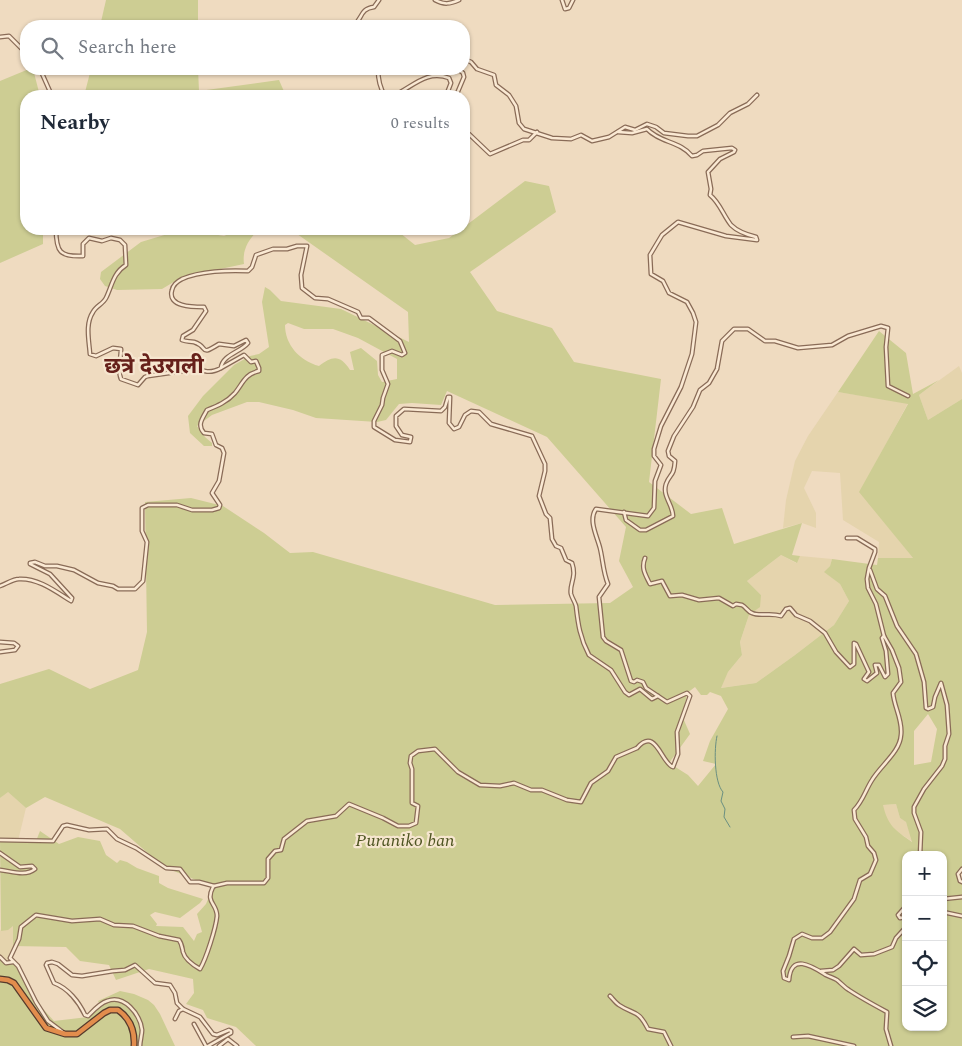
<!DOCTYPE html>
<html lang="en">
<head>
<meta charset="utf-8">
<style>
  :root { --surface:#fff; --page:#f6f6f7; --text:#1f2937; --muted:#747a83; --line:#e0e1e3 }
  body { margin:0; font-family:Spectral,"Noto Sans Devanagari",serif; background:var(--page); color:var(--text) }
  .controls { position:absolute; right:15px; bottom:15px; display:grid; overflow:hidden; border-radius:10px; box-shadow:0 1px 4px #0004 }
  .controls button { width:45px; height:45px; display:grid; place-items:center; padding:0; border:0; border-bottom:1px solid var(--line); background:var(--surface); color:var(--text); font:25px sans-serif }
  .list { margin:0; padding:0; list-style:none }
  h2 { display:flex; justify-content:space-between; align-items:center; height:65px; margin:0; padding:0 20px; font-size:21px }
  h2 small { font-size:16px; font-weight:400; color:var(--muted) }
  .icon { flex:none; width:28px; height:28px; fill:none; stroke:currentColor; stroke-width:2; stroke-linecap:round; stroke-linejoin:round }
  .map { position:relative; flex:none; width:962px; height:1046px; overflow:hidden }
  .search { position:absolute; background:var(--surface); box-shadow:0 1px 4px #0004; left:20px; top:20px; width:450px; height:55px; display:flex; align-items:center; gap:12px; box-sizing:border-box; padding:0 18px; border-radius:20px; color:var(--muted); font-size:19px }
  .panel { position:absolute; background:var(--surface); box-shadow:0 1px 4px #0004; left:20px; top:90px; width:450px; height:145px; border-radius:20px }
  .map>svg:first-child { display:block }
  .farmland { fill:#e5d4ad }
  .green { fill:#cdcd93; fill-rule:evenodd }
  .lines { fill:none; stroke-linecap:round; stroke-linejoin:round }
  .stream { stroke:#6a8f81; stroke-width:1 }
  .street-casing { stroke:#896b57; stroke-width:5 }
  .highway-casing { stroke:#563a2c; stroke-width:7 }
  .street { stroke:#fae9d3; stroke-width:2.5 }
  .highway { stroke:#e28d4d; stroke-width:4.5 }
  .labels { text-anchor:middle; stroke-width:4.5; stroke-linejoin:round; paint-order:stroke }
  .park-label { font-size:18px; font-style:italic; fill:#4f5522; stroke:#f6e6cf }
  .district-label { font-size:22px; font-weight:bold; fill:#66201a; stroke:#f6e6cf }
</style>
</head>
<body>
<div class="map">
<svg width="962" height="1046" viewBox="0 0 962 1046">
  <rect width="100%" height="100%" fill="#efdbc0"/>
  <g class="farmland">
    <path d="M959 366 962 373V399L928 420 919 395Z"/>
    <path d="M838 392 908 403 860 492 913 558H878L879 542 843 520 840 473 812 471 804 488 816 513V528L802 523 783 528 786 500 795 461 808 436Z"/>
    <path d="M781 555 796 563 800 556 832 559 830 566 825 572 840 584 849 601 834 625 795 655 756 683 720 688 728 672 742 655 740 642 749 615 761 595 747 581Z"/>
    <path d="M7 791 26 808 18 841 0 840V798Z"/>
    <path d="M896 804 900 818 906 822 913 842 893 829 886 818 882 805Z"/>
    <path d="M13 926V962L0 960V929L1 931Z"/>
  </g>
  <g class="green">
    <path d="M106 0H198V26H100Z"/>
    <path d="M29 69H33L40 96H26V229H43V244L0 263V81Z"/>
    <path d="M91 69H198L199 91 279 80 286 96H84Z"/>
    <path d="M525 181 549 186 556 212 470 272 497 311 552 328 574 362 661 379 649 482 691 514 722 508 734 544 802 523 792 555 800 556 797 563 781 555 747 581 761 595 760 607 749 615 740 642 742 655 728 672 721 688 756 683 795 655 834 625 849 601 840 584 824 572 830 566 832 559 877 565 878 558H913L859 492 908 404 838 392 879 331 906 353 913 394 939 380 919 395 928 420 962 399V869L958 874 960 880 962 882V1046H256L236 1027 207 1018 203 1010 186 1004 194 993 193 979 149 969 116 980 109 965 80 961 66 947 13 946V926L8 930 1 931 0 840 36 841 40 831 59 844 78 837 100 841 106 855 117 863 120 860 127 862 137 868 159 876V883L168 888 203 899 200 903 180 918 155 912 150 915 157 924 156 926 183 927 194 941 197 934 202 932 197 914 206 904 213 887 164 867 120 829 45 797 26 808 8 792 0 798V684L49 669 90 689 138 670 147 632 145 502 191 498 223 506 264 533 290 553 313 552 495 605 610 603 633 587 619 561 626 527 547 437 447 391 441 405 412 403 399 404 386 420 377 422 316 418 293 410 259 402H247L212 415 197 426 205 437 212 443V446H204L190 433 188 416 203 396 234 365 250 356 259 354 269 347 262 302 265 287 270 290 281 301 341 309 409 342 408 312 290 229H395L415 245 449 238 461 229H464V227ZM288 323 304 329H333L358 338 397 359V379L382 382 378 375 377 361 361 348 350 352 354 370H350C340 354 332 356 319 366 300 361 285 345 285 325ZM695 687 701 695H707L710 692 721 696 728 709 710 741 703 761 716 764 698 786 688 775 669 763 690 734 683 718 687 693ZM928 714 937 729 931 762 914 765V731ZM896 804 900 818 906 822 912 842C895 830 888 826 883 805ZM906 855H943V1027H906Z"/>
    <path d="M240 229H260C249 238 242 250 244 264L182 277 162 289 117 290 105 286 100 279 101 272 141 242 171 233 189 230 224 236Z"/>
    <path d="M0 960 13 962 34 999 54 1021 88 1017 101 1006 98 1001 120 991 134 994 148 1000 154 1005 160 1014 175 1046H0Z"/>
  </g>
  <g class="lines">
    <path class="stream" d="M717 736C714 749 714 782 723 792L721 801 725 809 724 817 730 827"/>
    <g class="street-casing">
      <g id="street">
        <path d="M435 0C444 5 450 4 459 0"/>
        <path d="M562 0 565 9 569 8 573 0"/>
        <path d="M353 26C363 19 359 9 374 7L379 0"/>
        <path d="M0 37 9 36 26 53"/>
        <path d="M464 59 471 62 477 69 494 75 496 85 509 95 516 106 519 123 524 129 552 138 571 139 581 135 592 141 609 137 625 127 635 130 647 124 656 127 664 133 688 136H697L718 125 730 113 748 104 757 95"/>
        <path d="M40 69 52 96"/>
        <path d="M378 69C378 78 380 88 385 96"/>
        <path d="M393 96C414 86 426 70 449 78L451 83 446 96"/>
        <path d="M456 96 464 77 463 73 458 69"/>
        <path d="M464 132 469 134 490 154 523 140H529L537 132"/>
        <path d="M56 229C56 252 60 257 83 256V244L89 238 102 241 111 238 120 240 125 245 126 265C113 273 112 286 106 298 103 304 96 306 93 312 85 324 89 340 90 354L96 356 113 348 121 349C121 359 117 370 121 379L138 385 145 377 148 376 183 371 194 366C204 372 210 374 221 368 222 355 241 352 248 343L246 340 234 346 219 344C198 357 210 347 194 342 189 341 187 342 182 340L183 336 193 330 206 311 204 307C193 307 167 307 172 290 173 285 178 281 182 279 200 271 229 270 248 271L252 267 256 255 273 249H287L297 246H307L301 275 302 288 315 298 328 299 358 312 361 318H369L400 341 405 353 402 355 392 351 382 355V370L388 384 383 398 382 405 374 421V427L395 440 410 442 411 437 402 435 396 426V416L404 409 441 411 445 407 448 397H450L449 423 454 429 459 427 465 415 471 411 479 412 491 424 532 436 545 464V471L539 496 546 514 550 518 552 539 556 546 561 548 566 560 572 563C577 578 569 584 571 594 572 598 575 602 576 606 578 624 580 638 589 655L611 670 625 692 629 695 640 689 652 699 658 696"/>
        <path d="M624 512 626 520 640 530H646L673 516C673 505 662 496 666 484 670 473 674 477 675 461L669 456 668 451 674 436 693 407 700 390 709 383 717 369 722 341 734 329H748L765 341H775L798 348 832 345 848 336 881 326 888 328 886 347 888 386 908 396"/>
        <path d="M847 538H857L875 549V552L869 568 867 579 868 588 876 604 884 636 892 650 899 668 901 682 893 693C894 707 903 720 901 735 900 752 881 765 872 780 865 791 863 801 854 810L855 819 866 837 868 846 874 853 876 860 870 874 860 880 854 899 830 932 822 938H812L802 934 794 939 789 956 783 971 784 978 789 980C791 952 813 967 826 975 830 977 834 978 837 980 841 983 844 987 849 990 861 998 874 1005 887 1012L886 1029 891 1046"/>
        <path d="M645 558C641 568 645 574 650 584L662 581 670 596 682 595 699 600 719 598 733 606 736 604 742 605C746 607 748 612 752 613 760 617 770 612 781 616L786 609 790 608 796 615 810 621 825 633 836 652 850 667 854 664V643L856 644 869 672 864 679 867 681 877 673 875 665H879L885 677 888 674 886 651 882 638 884 636"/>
        <path d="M870 570 877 589 885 596 897 626 916 654 924 682 926 708 928 709 933 707 935 697 941 683 947 705 949 734 945 746V759L942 766 924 789 914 807V813L921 832 920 855"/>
        <path d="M0 586C6 584 13 579 19 579 38 578 55 591 71 601L72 598 50 574 30 564V563L35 562 45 566H57L74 570 98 583 113 586 118 589H135L143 581 147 542 142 531V508L148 505H177L192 510H212L219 508 220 505 212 493 219 481 224 453 222 448 216 445 212 434 204 433C197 425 202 419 207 410 217 406 227 402 235 393 243 383 245 374 259 371V368L256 361 251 362 244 355 221 368"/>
        <path d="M0 642 14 643 18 646 15 650 0 652"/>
        <path d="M0 840 53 841 63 826 67 825 89 830 107 829 117 839 136 848 166 868 180 869 190 882H199L214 886"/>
        <path d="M0 853 20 867 32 866 35 869C25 877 11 871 0 870"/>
        <path d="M962 869 958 874 960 881 962 882"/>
        <path d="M214 886 227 883H264L268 878V859L275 851 281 850 284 839 307 821 336 816 349 804 383 818 398 826H409L416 823 418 806 412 803V769L410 763 411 756 418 751 435 749 458 772 480 785 500 786 514 783 531 790H542L567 800 581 802 591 783 608 771 616 757 637 748C656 726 661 763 673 767L678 754 677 732 690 696 687 693 667 702 646 688 643 682 637 680 634 682 631 681 621 650 606 641 603 637 599 597 608 584C603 572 603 560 600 548 597 536 588 520 596 509L648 516 654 508 655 481 661 465 654 456V449L661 426 681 387 692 354 696 322 693 313 687 302 669 293 663 281 651 274 650 255 662 235 678 222 726 236 757 240 756 237C748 235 737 231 731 225 723 215 720 203 710 195L711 189 708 172 720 159 734 152 735 150 732 148 703 151 697 155 692 156C680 141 660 143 647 129L632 133 618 132"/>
        <path d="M943 899 962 897"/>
        <path d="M906 906 898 915 900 918 906 917"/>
        <path d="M943 912 962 916"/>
        <path d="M0 957 6 963 13 962"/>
        <path d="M821 971 833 970 839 966 854 949 861 955 874 954 892 947 896 938 906 927"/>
        <path d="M610 996C613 999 616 1003 619 1005 634 1015 638 1009 648 1029L664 1032 671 1046"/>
        <path d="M175 1019 179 1011 183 1009"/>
        <path d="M194 1024 206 1046"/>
        <path d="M64 1033 48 1021 36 1002 18 966 10 958 19 939 21 927 36 915 72 921 100 919 114 925 133 926 159 936 179 940C182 944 182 947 183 952 185 960 193 965 200 969 206 959 216 928 217 916 217 903 205 903 213 887"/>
        <path d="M793 1037 808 1036 854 1046"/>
        <path d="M140 1046C140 1041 142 1035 142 1030 140 1014 124 994 107 1001 100 1003 94 1010 88 1016L85 1015C79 1002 68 988 54 983L46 965 47 963 52 962 58 964 72 975 82 976 113 971 125 970 135 965 155 983 170 985 175 993 177 1003 183 1009 200 1017 213 1034 217 1035 229 1030 231 1031V1033L208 1046"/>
        <path d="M219 1046 228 1039 237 1046"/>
      </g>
    </g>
    <g class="highway-casing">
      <path id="highway" d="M0 979 8 980 14 983 46 1028 65 1034H77L104 1013 110 1010H118C131 1019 135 1031 134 1046"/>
    </g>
    <use href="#street" class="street"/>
    <use href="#highway" class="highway"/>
  </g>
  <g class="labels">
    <g class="park-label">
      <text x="405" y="846">Puraniko ban</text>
    </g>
    <g class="district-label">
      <text x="154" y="373">छत्रे देउराली</text>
    </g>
  </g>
</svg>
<div class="controls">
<button>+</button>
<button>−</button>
<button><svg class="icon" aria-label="locate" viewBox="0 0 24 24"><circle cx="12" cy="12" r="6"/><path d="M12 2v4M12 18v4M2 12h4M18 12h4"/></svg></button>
<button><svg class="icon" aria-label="layers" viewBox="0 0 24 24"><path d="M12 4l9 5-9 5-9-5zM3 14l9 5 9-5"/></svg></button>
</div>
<div class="search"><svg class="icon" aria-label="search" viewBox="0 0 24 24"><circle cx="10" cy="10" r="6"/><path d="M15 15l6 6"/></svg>Search here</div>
<section class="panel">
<h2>Nearby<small>0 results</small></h2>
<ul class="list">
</ul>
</section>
</div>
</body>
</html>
